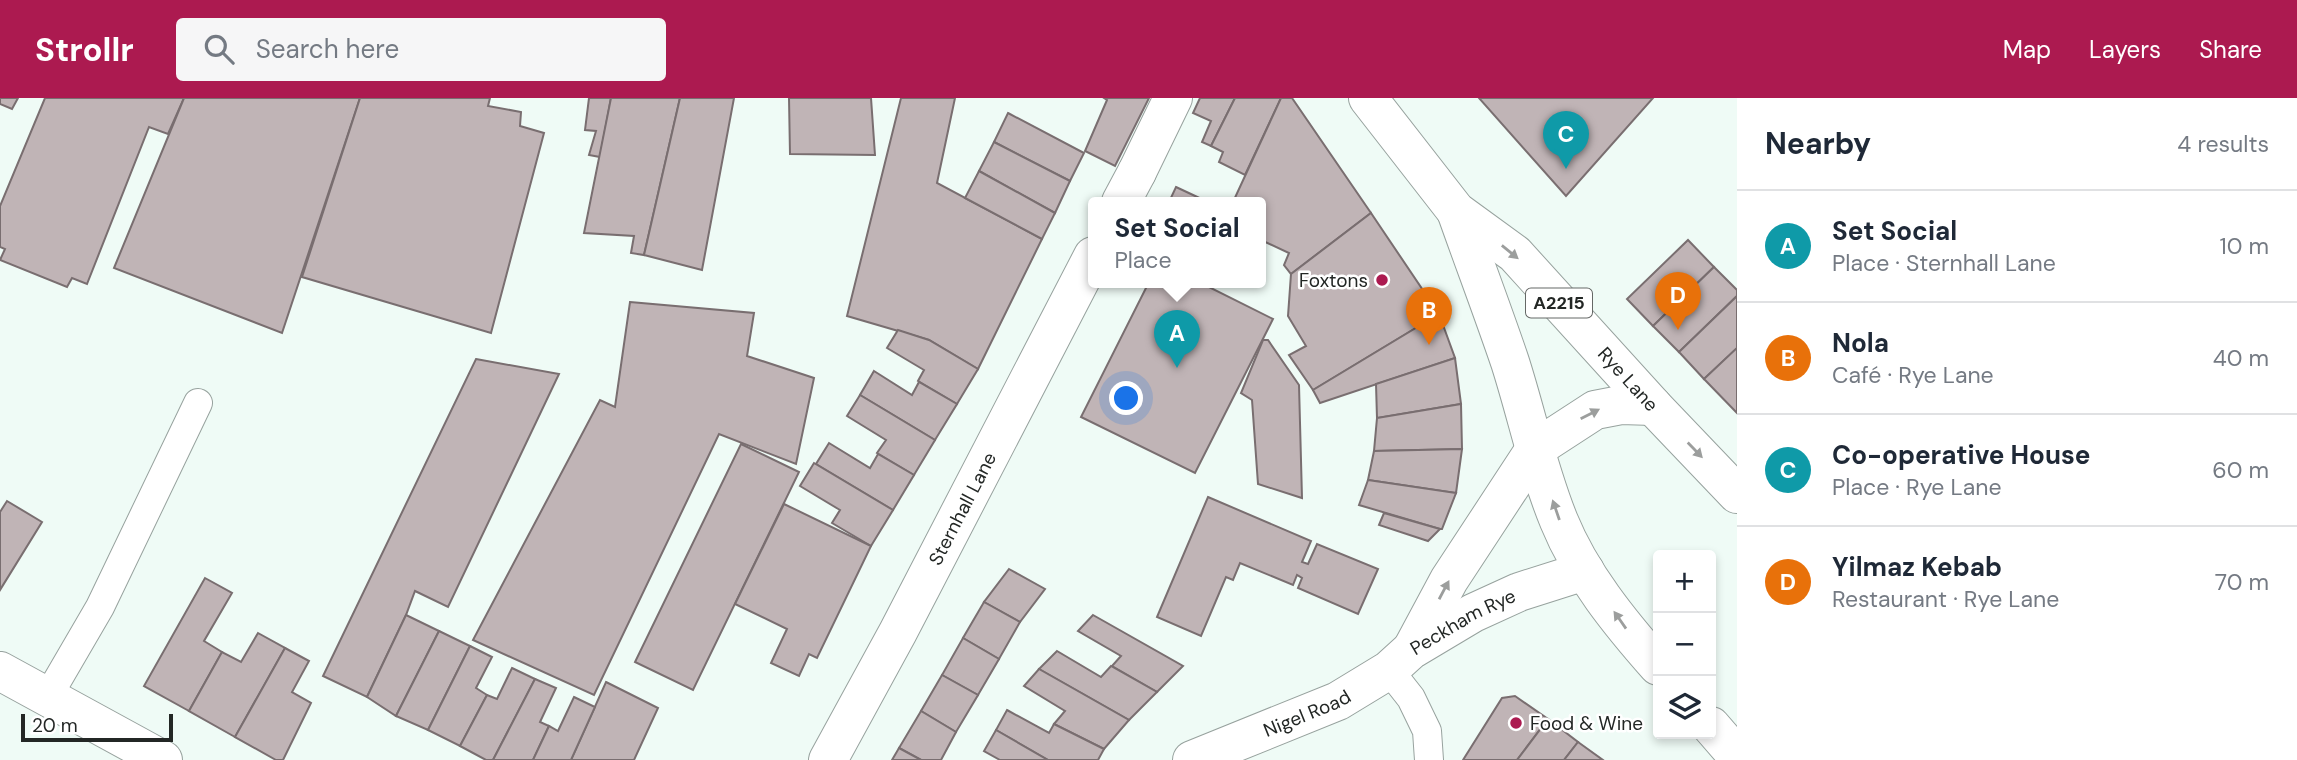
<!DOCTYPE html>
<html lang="en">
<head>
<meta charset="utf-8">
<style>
  :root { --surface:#fff; --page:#f6f6f7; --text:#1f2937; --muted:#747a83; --line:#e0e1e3; --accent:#ac1a50 }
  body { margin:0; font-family:"DM Sans",sans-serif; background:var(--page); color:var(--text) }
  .controls { position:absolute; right:21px; bottom:21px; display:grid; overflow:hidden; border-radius:7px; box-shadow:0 4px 10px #0003 }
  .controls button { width:63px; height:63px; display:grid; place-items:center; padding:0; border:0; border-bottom:2px solid var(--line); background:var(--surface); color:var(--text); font:35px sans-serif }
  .scale { position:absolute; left:21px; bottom:18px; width:152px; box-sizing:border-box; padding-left:7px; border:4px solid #232725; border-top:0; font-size:19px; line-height:24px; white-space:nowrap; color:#232725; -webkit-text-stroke:5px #fff; paint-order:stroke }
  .you { position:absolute; left:1127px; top:301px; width:24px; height:24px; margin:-18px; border:5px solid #fff; border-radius:50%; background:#1a73e8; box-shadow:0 0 0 10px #1a73e833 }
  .badge { display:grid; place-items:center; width:46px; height:46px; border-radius:50%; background:var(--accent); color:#fff; font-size:23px; font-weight:700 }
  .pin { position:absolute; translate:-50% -58px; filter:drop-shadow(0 2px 4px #0008) }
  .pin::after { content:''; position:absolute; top:37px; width:24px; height:21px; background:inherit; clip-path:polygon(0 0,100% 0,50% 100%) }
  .popup { position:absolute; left:1088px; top:99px; width:178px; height:91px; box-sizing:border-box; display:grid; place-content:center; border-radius:7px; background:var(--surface); filter:drop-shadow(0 2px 5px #0005); font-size:23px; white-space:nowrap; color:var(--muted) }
  .popup b { font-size:26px; color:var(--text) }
  .popup::after { content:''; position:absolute; left:50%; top:100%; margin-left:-14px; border:14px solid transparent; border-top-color:var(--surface) }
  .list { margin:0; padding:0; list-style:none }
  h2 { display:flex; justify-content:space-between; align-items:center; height:91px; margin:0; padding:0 28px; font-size:30px }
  h2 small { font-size:23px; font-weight:400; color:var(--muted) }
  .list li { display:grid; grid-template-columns:46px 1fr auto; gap:21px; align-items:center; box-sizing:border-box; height:112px; padding:0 28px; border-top:2px solid var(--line) }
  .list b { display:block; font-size:26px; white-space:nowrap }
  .list p { margin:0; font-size:23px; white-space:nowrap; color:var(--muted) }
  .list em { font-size:23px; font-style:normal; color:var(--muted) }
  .icon { flex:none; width:38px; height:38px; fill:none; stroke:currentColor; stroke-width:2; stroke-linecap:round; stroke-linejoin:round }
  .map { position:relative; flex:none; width:1737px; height:662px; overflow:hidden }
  header { display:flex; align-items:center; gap:42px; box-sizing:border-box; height:98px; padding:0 35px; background:var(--accent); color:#fff }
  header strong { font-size:33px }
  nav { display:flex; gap:38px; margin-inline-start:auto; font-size:24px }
  .search { width:490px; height:63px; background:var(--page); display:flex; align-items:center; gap:18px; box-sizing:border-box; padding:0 24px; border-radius:7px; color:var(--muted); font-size:26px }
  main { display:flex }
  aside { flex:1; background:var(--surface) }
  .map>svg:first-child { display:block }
  .building { fill:#c0b4b6; stroke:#796e70; stroke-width:2 }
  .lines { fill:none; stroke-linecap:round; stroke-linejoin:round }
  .service-casing { stroke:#97a29e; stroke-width:30 }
  .pedestrian-casing { stroke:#97a29e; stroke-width:40 }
  .minor-casing { stroke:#97a29e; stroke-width:40 }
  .primary-casing { stroke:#97a29e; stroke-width:40 }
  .service { stroke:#fff; stroke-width:28 }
  .pedestrian { stroke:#fff; stroke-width:38 }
  .minor { stroke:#fff; stroke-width:38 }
  .primary { stroke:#fff; stroke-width:38 }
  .oneway { fill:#9c9e9d }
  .poi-dot { fill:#ac1a50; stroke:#fff; stroke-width:2.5 }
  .labels { text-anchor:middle; stroke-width:5; stroke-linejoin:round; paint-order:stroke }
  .shield { fill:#fff; stroke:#656866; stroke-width:2 }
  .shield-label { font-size:18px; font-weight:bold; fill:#232725 }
  .poi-label { font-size:19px; fill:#232725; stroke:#fff; text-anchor:end }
  .street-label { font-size:19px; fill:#232725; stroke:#fff }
</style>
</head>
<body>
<header>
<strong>Strollr</strong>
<div class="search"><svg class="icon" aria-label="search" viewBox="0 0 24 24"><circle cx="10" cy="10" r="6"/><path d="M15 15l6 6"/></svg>Search here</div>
<nav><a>Map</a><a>Layers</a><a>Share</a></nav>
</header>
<main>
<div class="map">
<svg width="1737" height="662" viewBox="0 0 1737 662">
  <rect width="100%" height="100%" fill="#effbf6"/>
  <g class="building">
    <path d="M0 0H18L12 11 0 6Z"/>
    <path d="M45 0H184L168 36 149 29 87 186 72 180 67 189 0 162 5 151 0 149V108Z"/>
    <path d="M184 0H360L282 235 114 170Z"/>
    <path d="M360 0H490L488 8 521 14 520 28 544 35 491 235 302 179Z"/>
    <path d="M589 0H611L600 59 589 57 596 33 585 32Z"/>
    <path d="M611 0H680L644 157 631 155 634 138 584 135Z"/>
    <path d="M680 0H734L702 172 644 157Z"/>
    <path d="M789 0H871L875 57 790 56Z"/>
    <path d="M901 0H955L937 85 1042 141 978 271 929 242 847 218Z"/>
    <path d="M1104 0H1149L1115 68 1085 53 1107 2Z"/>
    <path d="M1200 0H1235L1211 48 1202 44 1211 23 1193 15Z"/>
    <path d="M1235 0H1281L1245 77 1219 64 1223 54 1211 48Z"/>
    <path d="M1281 0H1292L1371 115 1291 176 1284 167 1289 155 1261 142V104H1233Z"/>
    <path d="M1479 0H1653L1566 98Z"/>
    <path d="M1008 15 1084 55 1070 83 994 44Z"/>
    <path d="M994 44 1070 83 1055 115 979 73Z"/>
    <path d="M979 73 1055 115 1042 141 965 100Z"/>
    <path d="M1176 89 1208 104H1169Z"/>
    <path d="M1371 115 1439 216 1313 292 1289 257 1306 248 1288 218 1291 176Z"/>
    <path d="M1688 142 1714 169 1653 228 1627 201Z"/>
    <path d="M1714 169 1737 192V198L1679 254 1653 228Z"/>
    <path d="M1149 184H1199L1273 221 1195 375 1081 319Z"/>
    <path d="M1737 198V250L1704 281 1679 254Z"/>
    <path d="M630 204 754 215 747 258 814 280 796 366 719 336 594 597 473 542 600 302 615 309Z"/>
    <path d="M1439 216 1455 260 1320 305 1313 292Z"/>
    <path d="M898 232 929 242 978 271 957 306 918 283 924 272 887 250Z"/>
    <path d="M1263 242H1268L1299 287 1302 400 1258 386 1252 302 1241 295Z"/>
    <path d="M1737 250V315L1704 281Z"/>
    <path d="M1455 260 1461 306 1377 320 1376 286Z"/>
    <path d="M476 261 559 276 448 509 415 493 406 517 367 599 323 578Z"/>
    <path d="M874 273 912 297 919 284 957 306 935 342 860 297Z"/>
    <path d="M860 297 935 342 914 377 877 355 886 342 847 318Z"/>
    <path d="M1461 306 1462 351 1374 353 1377 320Z"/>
    <path d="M829 345 870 370 878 356 914 377 893 412 816 366Z"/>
    <path d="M741 346 799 374 693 592 635 564Z"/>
    <path d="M1462 351 1456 395 1368 382 1374 353Z"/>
    <path d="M814 365 893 412 871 448 832 425 840 412 800 388Z"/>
    <path d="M1368 382 1456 395 1442 431H1440L1359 407Z"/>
    <path d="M1208 399 1311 443 1302 464 1308 466 1317 446 1378 471 1358 516 1298 490 1302 480 1297 477 1293 487 1240 465 1233 482 1226 479 1201 538 1157 519Z"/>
    <path d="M7 403 42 424 0 492V414Z"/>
    <path d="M784 406 871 448 817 560 809 556 799 578 771 565 787 531 735 506Z"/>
    <path d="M1384 415 1440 431 1428 443 1379 427Z"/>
    <path d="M1009 471 1045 491 1020 524 984 504Z"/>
    <path d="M205 480 232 495 204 543 222 554 189 613 144 588Z"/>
    <path d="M984 504 1020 524 999 561 963 540Z"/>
    <path d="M406 517 439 533 396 618 367 599Z"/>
    <path d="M1093 517 1183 568 1157 594 1112 568 1121 558 1078 533Z"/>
    <path d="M439 533 470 548 428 632 396 618Z"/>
    <path d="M258 535 285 550 235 639 189 613 222 554 241 564Z"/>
    <path d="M963 540 999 561 978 597 942 577Z"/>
    <path d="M470 548 492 559 476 590 487 597 460 648 428 632Z"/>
    <path d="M285 550 309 563 292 594 311 605 283 662H276L235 639Z"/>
    <path d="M1057 553 1101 579 1111 568 1157 594 1129 622 1039 571Z"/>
    <path d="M512 570 535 581 493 662H486L460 648 487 597 497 601Z"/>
    <path d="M1039 571 1129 622 1104 651 1054 626 1065 613 1024 588Z"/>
    <path d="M942 577 978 597 956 634 921 613Z"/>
    <path d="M535 581 556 590 540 624 549 628 533 662H493Z"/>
    <path d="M606 584 658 610 634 662H571Z"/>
    <path d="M1515 598 1548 621 1517 662H1463L1502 600Z"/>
    <path d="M574 599 595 609 571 662H533L549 628 558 633Z"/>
    <path d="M1007 612 1049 635 1054 626 1104 651 1098 662H1048L996 632Z"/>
    <path d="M921 613 956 634 941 662H921L899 650Z"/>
    <path d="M1548 621 1578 644 1564 662H1517Z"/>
    <path d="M996 632 1048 662H1000L984 653Z"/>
    <path d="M1578 644 1603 662H1564Z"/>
    <path d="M899 650 921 662H892Z"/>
  </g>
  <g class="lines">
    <g class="service-casing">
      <g id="service">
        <path d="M1389 572 1411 600 1427 633 1429 662"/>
        <path d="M47 600 100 509 198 305"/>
      </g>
    </g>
    <g class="pedestrian-casing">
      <path id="pedestrian" d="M1137 74 1173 0"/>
    </g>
    <g class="minor-casing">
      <g id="minor">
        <path d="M1121 104 1137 74"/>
        <path d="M1412 551 1449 482 1535 351"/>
        <path d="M0 573 163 662"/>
        <path id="s1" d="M828 662 898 534 1093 158"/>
        <path id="s2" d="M1192 662 1338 603 1389 572 1411 552 1473 515 1519 494 1585 473"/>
      </g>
    </g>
    <g class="primary-casing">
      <g id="primary">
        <path id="s3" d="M1368 0 1456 113 1515 156 1653 308 1737 396"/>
        <path d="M1456 113C1474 164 1493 214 1510 264 1527 317 1538 372 1559 423 1581 477 1620 525 1658 568"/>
        <path d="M1535 351 1595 312 1621 307 1653 308"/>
        <path d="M1711 628 1737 658"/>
      </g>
    </g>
    <use href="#service" class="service"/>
    <use href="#pedestrian" class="pedestrian"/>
    <use href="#minor" class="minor"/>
    <use href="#primary" class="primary"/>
  </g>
  <defs><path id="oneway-solid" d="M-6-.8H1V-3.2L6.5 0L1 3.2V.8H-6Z" transform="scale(1.75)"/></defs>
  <g class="oneway">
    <use href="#oneway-solid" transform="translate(1510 154) rotate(39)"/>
    <use href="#oneway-solid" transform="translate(1590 316) rotate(-27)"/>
    <use href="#oneway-solid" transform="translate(1695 352) rotate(46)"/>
    <use href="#oneway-solid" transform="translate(1556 412) rotate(-109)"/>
    <use href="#oneway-solid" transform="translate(1444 492) rotate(-62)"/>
    <use href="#oneway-solid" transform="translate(1620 522) rotate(-125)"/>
  </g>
  <g class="poi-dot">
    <circle cx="1382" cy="182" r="7"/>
    <circle cx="1516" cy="625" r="7"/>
  </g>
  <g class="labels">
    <rect class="shield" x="1526" y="190.5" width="66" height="29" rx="5"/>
    <g class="shield-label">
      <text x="1559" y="211">A2215</text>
    </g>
    <g class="poi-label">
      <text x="1368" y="189">Foxtons</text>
      <text x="1530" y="632" text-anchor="start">Food &amp; Wine</text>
    </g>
    <g class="street-label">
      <text dy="7" stroke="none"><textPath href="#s3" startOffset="385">Rye Lane</textPath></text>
      <text dy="7" stroke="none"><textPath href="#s1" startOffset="285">Sternhall Lane</textPath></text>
      <text dy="7" stroke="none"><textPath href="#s2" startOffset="306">Peckham Rye</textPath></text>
      <text dy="7" stroke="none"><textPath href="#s2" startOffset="124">Nigel Road</textPath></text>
    </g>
  </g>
</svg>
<div class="controls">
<button>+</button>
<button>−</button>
<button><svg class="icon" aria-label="layers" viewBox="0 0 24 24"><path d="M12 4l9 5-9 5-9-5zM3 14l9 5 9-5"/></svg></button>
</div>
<div class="scale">20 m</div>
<div class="you"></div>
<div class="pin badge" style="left:1177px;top:270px;background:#0f9aa8">A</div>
<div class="popup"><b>Set Social</b>Place</div>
<div class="pin badge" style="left:1429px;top:247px;background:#e8710a">B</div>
<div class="pin badge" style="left:1566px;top:71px;background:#0f9aa8">C</div>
<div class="pin badge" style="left:1678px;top:232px;background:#e8710a">D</div>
</div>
<aside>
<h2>Nearby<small>4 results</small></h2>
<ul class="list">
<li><span class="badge" style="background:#0f9aa8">A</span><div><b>Set Social</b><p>Place · Sternhall Lane</p></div><em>10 m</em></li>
<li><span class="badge" style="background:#e8710a">B</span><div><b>Nola</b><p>Café · Rye Lane</p></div><em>40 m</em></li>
<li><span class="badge" style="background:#0f9aa8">C</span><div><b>Co-operative House</b><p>Place · Rye Lane</p></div><em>60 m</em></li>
<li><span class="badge" style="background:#e8710a">D</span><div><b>Yilmaz Kebab</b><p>Restaurant · Rye Lane</p></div><em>70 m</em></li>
</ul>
</aside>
</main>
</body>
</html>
